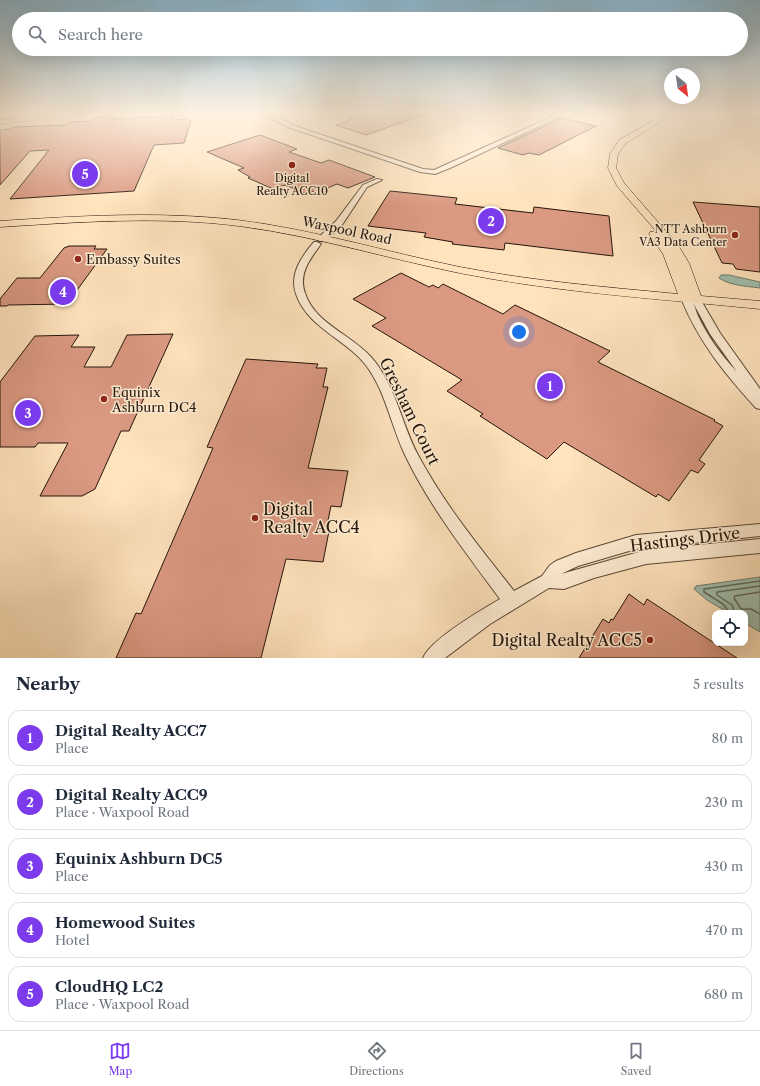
<!DOCTYPE html>
<html lang="en">
<head>
<meta charset="utf-8">
<style>
  :root { --surface:#fff; --page:#f6f6f7; --text:#1f2937; --muted:#747a83; --line:#e0e1e3; --accent:#7c3aed }
  body { margin:0; font-family:"Libre Caslon Text",serif; background:var(--page); color:var(--text) }
  .controls { position:absolute; right:12px; bottom:12px; display:grid; overflow:hidden; border-radius:8px; box-shadow:0 4px 16px #0002 }
  .controls button { width:36px; height:36px; display:grid; place-items:center; padding:0; border:0; border-bottom:1px solid var(--line); background:var(--surface); color:var(--text); font:20px sans-serif }
  .compass { position:absolute; left:664px; top:68px; width:36px; height:36px; border-radius:50%; background:var(--surface); box-shadow:0 4px 16px #0002; rotate:151deg }
  .you { position:absolute; left:519px; top:332px; width:14px; height:14px; margin:-10px; border:3px solid #fff; border-radius:50%; background:#1a73e8; box-shadow:0 0 0 6px #1a73e833 }
  .badge { display:grid; place-items:center; width:26px; height:26px; border-radius:50%; background:var(--accent); color:#fff; font-size:13px; font-weight:700 }
  .pin { position:absolute; translate:-50% -50%; border:2px solid #fff; box-shadow:0 1px 4px #0006 }
  .list { margin:0; padding:0; list-style:none }
  h2 { display:flex; justify-content:space-between; align-items:center; height:52px; margin:0; padding:0 16px; font-size:17px }
  h2 small { font-size:13px; font-weight:400; color:var(--muted) }
  .list li { display:grid; grid-template-columns:26px 1fr auto; gap:12px; align-items:center; box-sizing:border-box; height:56px; margin:0 8px 8px; padding:0 8px; border:1px solid var(--line); border-radius:12px }
  .list b { display:block; font-size:15px; white-space:nowrap }
  .list p { margin:0; font-size:13px; white-space:nowrap; color:var(--muted) }
  .list em { font-size:13px; font-style:normal; color:var(--muted) }
  .icon { flex:none; width:22px; height:22px; fill:none; stroke:currentColor; stroke-width:2; stroke-linecap:round; stroke-linejoin:round }
  .map { position:relative; flex:none; width:760px; height:658px; overflow:hidden }
  .search { position:absolute; background:var(--surface); box-shadow:0 4px 16px #0002; left:12px; right:12px; top:12px; height:44px; display:flex; align-items:center; gap:10px; box-sizing:border-box; padding:0 14px; border-radius:22px; color:var(--muted); font-size:15px }
  .sheet { height:372px; background:var(--surface) }
  nav { display:flex; justify-content:space-around; align-items:center; box-sizing:border-box; height:56px; border-top:1px solid var(--line); background:var(--surface); font-size:11px; color:var(--muted) }
  nav a { display:grid; justify-items:center; gap:2px }
  nav .on { color:var(--accent) }
  .map>svg:first-child { display:block }
  .water { fill:#a0beaf; stroke:#6e7a6d }
  .lines { fill:none; stroke-linecap:round; stroke-linejoin:round }
  .shore { stroke:#626a5c; stroke-width:1.5 }
  .building { fill:#db9982; stroke:#231509 }
  .minor-casing { stroke:#5a4836; stroke-width:2 }
  .major-casing { stroke:#231509; stroke-width:1 }
  .minor { fill:#ffedd4; fill-rule:evenodd }
  .major { fill:#ffe3bd; fill-rule:evenodd }
  .poi-dot { fill:#8f2418; stroke:#ffedd4; stroke-width:1.5 }
  .labels { text-anchor:middle; stroke-width:3; stroke-linejoin:round; paint-order:stroke }
  .far-poi-label { font-size:11px; fill:#231509; stroke:#ffedd4 }
  .street-label { font-size:13px; fill:#231509; stroke:#ffedd4 }
  .poi-label { font-size:13px; fill:#231509; stroke:#ffedd4; text-anchor:start }
  .near-street-label { font-size:16px; fill:#231509; stroke:#ffedd4 }
  .near-poi-label { font-size:16px; fill:#231509; stroke:#ffedd4; text-anchor:start }
</style>
</head>
<body>
<div class="map">
<svg width="760" height="658" viewBox="0 0 760 658">
  <rect width="100%" height="100%" fill="#ffe3bd"/>
  <filter id="stains"><feTurbulence type="fractalNoise" baseFrequency=".005" numOctaves="4"/><feColorMatrix values="0 0 0 0 .2 0 0 0 0 .09 0 0 0 0 .02 0 0 0 .5 -.17"/></filter>
  <radialGradient id="worn" r=".72"><stop offset=".6" stop-color="#630" stop-opacity="0"/><stop offset="1" stop-color="#630" stop-opacity=".3"/></radialGradient>
  <g class="water">
    <path d="M721 275H729L760 282V288C746 286 731 286 719 278Z"/>
    <path d="M760 577V632L745 623V613H729L707 600 694 589 696 586Z"/>
  </g>
  <g class="lines">
    <g class="shore">
      <path d="M760 592 735 596 734 598 741 609H751L760 614"/>
      <path d="M730 613 723 604 704 592V589L760 581"/>
      <path d="M735 613 732 605 717 595V592L760 586"/>
    </g>
  </g>
  <g class="building">
    <path d="M354 114H423V115L366 135 336 125 353 119 347 117Z"/>
    <path d="M115 116 113 119 174 116 172 120 187 119 189 120V121H191L184 143 154 145 134 191 10 199 49 150 30 151 0 185V130L11 129 13 127 66 125 69 122 89 121 98 117Z"/>
    <path d="M562 118 596 126 539 155 529 153 523 155 498 148Z"/>
    <path d="M260 135 297 149 289 152 321 163 329 160 375 177 348 188 337 184 316 193 313 191 307 194 285 185 273 189 248 178 250 177 238 170 244 168 207 152Z"/>
    <path d="M390 191 457 198 455 204 533 213 534 207 609 216 613 256 505 243 504 250 452 244 453 242 424 237 426 233 368 226Z"/>
    <path d="M693 202 760 207V272L736 269 733 264 722 263Z"/>
    <path d="M69 246H96L94 249H107L67 304 8 305 7 306H0V299L17 278H40L64 248Z"/>
    <path d="M401 273 429 287 433 285 438 288 443 284 503 314 515 305 610 351 598 362 715 420 714 421 723 426 699 460 705 464 698 473 691 470 669 501 658 494 656 497 564 442 547 459 480 416 483 414 447 391 462 380 372 326 386 318 353 299Z"/>
    <path d="M173 334 129 431H121L95 489 82 496H40L68 443H38L35 447H0V382L35 336 79 335 71 347H95L84 367H111L127 335Z"/>
    <path d="M246 359 318 364 316 368H327L323 387H328L308 468 348 471 341 507 331 506 326 530 329 531 323 562 286 559 261 658H116L136 613 141 614 213 448 207 447Z"/>
    <path d="M629 594 644 605 647 599 737 658H579L603 619 609 623 611 619 613 620Z"/>
  </g>
  <g class="lines">
    <g class="minor-casing">
      <g id="minor">
        <path d="M267 114H273L292 125 423 169 434 170 558 114H565L450 168 435 174 420 172 288 127 273 119Z"/>
        <path d="M736 114H760V118L739 116Z"/>
        <path d="M377 179 382 180 367 187 342 225 325 241H319V237L336 221 363 185Z"/>
        <path d="M314 242H317L321 244C310 259 298 274 305 293 315 324 351 334 371 357 396 385 401 423 418 455 444 504 480 548 514 591L542 576 550 565 556 561 576 553 636 535 760 524V536L636 549 578 566 561 574 646 550 760 539V553L646 564 594 578 564 589 549 588 490 624 445 658H423C431 639 481 610 500 599 466 553 430 507 405 455 392 428 387 397 370 371 351 340 308 330 296 294 289 274 302 256 314 242Z"/>
        <path d="M686 295C693 297 695 309 698 316 708 337 721 355 737 372L710 334 691 299 693 297H699L720 333 760 389V409L756 408C725 374 698 341 681 298Z"/>
      </g>
    </g>
    <g class="major-casing">
      <g id="major">
        <path d="M51 114H69L66 116 0 124V120Z"/>
        <path d="M665 114H673L625 144 618 154 616 168 624 183 678 245 689 263 701 296 760 301V309C671 300 580 294 492 279 407 265 324 237 239 226 160 216 79 222 0 227V221C79 216 158 211 237 220 312 229 386 252 460 267 532 281 605 287 678 294L663 254 649 234 650 232 656 231 617 186 608 168 610 154 619 140Z"/>
      </g>
    </g>
    <use href="#minor" class="minor"/>
    <use href="#major" class="major"/>
  </g>
  <linearGradient id="sky" x2="0" y2="1"><stop stop-color="#8bb8d1"/><stop offset="0.55" stop-color="#fff2e1"/><stop offset="1" stop-color="#fff2e1" stop-opacity="0"/></linearGradient>
  <rect width="760" height="206" fill="url(#sky)"/>
  <g class="poi-dot">
    <circle cx="292" cy="165" r="4"/>
    <circle cx="735" cy="235" r="4"/>
    <circle cx="78" cy="259" r="4"/>
    <circle cx="104" cy="399" r="4"/>
    <circle cx="255" cy="518" r="4"/>
    <circle cx="650" cy="640" r="4"/>
  </g>
  <g class="labels">
    <g class="far-poi-label">
      <text x="292" y="182">Digital<tspan x="292" dy="13">Realty ACC10</tspan></text>
      <text x="727" y="233" text-anchor="end">NTT Ashburn<tspan x="727" dy="13">VA3 Data Center</tspan></text>
    </g>
    <g class="street-label">
      <text transform="translate(347 230) rotate(12)" y="5">Waxpool Road</text>
    </g>
    <g class="poi-label">
      <text x="86" y="264">Embassy Suites</text>
      <text x="112" y="397">Equinix<tspan x="112" dy="15">Ashburn DC4</tspan></text>
    </g>
    <g class="near-street-label">
      <text transform="translate(410 411) rotate(64)" y="6">Gresham Court</text>
      <text transform="translate(685 539) rotate(-7)" y="6">Hastings Drive</text>
    </g>
    <g class="near-poi-label">
      <text x="263" y="515">Digital<tspan x="263" dy="18">Realty ACC4</tspan></text>
      <text x="642" y="646" text-anchor="end">Digital Realty ACC5</text>
    </g>
  </g>
  <rect width="100%" height="100%" filter="url(#stains)"/>
  <rect width="100%" height="100%" fill="url(#worn)"/>
</svg>
<div class="controls">
<button><svg class="icon" aria-label="locate" viewBox="0 0 24 24"><circle cx="12" cy="12" r="6"/><path d="M12 2v4M12 18v4M2 12h4M18 12h4"/></svg></button>
</div>
<svg class="compass" viewBox="-18 -18 36 36"><path d="M0-13l5 13h-10z" fill="#e53935"/><path d="M0 13l5-13h-10z" fill="#747a83"/></svg>
<div class="you"></div>
<div class="pin badge" style="left:550px;top:386px">1</div>
<div class="pin badge" style="left:491px;top:221px">2</div>
<div class="pin badge" style="left:28px;top:413px">3</div>
<div class="pin badge" style="left:63px;top:292px">4</div>
<div class="pin badge" style="left:85px;top:174px">5</div>
<div class="search"><svg class="icon" aria-label="search" viewBox="0 0 24 24"><circle cx="10" cy="10" r="6"/><path d="M15 15l6 6"/></svg>Search here</div>
</div>
<section class="sheet">
<h2>Nearby<small>5 results</small></h2>
<ul class="list">
<li><span class="badge">1</span><div><b>Digital Realty ACC7</b><p>Place</p></div><em>80 m</em></li>
<li><span class="badge">2</span><div><b>Digital Realty ACC9</b><p>Place · Waxpool Road</p></div><em>230 m</em></li>
<li><span class="badge">3</span><div><b>Equinix Ashburn DC5</b><p>Place</p></div><em>430 m</em></li>
<li><span class="badge">4</span><div><b>Homewood Suites</b><p>Hotel</p></div><em>470 m</em></li>
<li><span class="badge">5</span><div><b>CloudHQ LC2</b><p>Place · Waxpool Road</p></div><em>680 m</em></li>
</ul>
</section>
<nav>
<a class="on"><svg class="icon" aria-label="map" viewBox="0 0 24 24"><path d="M3 6l6-2 6 2 6-2v14l-6 2-6-2-6 2zM9 4v14M15 6v14"/></svg>Map</a>
<a><svg class="icon" aria-label="directions" viewBox="0 0 24 24"><path d="M12 3l9 9-9 9-9-9zM9 14v-3h6M13 9l2 2-2 2"/></svg>Directions</a>
<a><svg class="icon" aria-label="saved" viewBox="0 0 24 24"><path d="M7 4h10v16l-5-4-5 4z"/></svg>Saved</a>
</nav>
</body>
</html>
